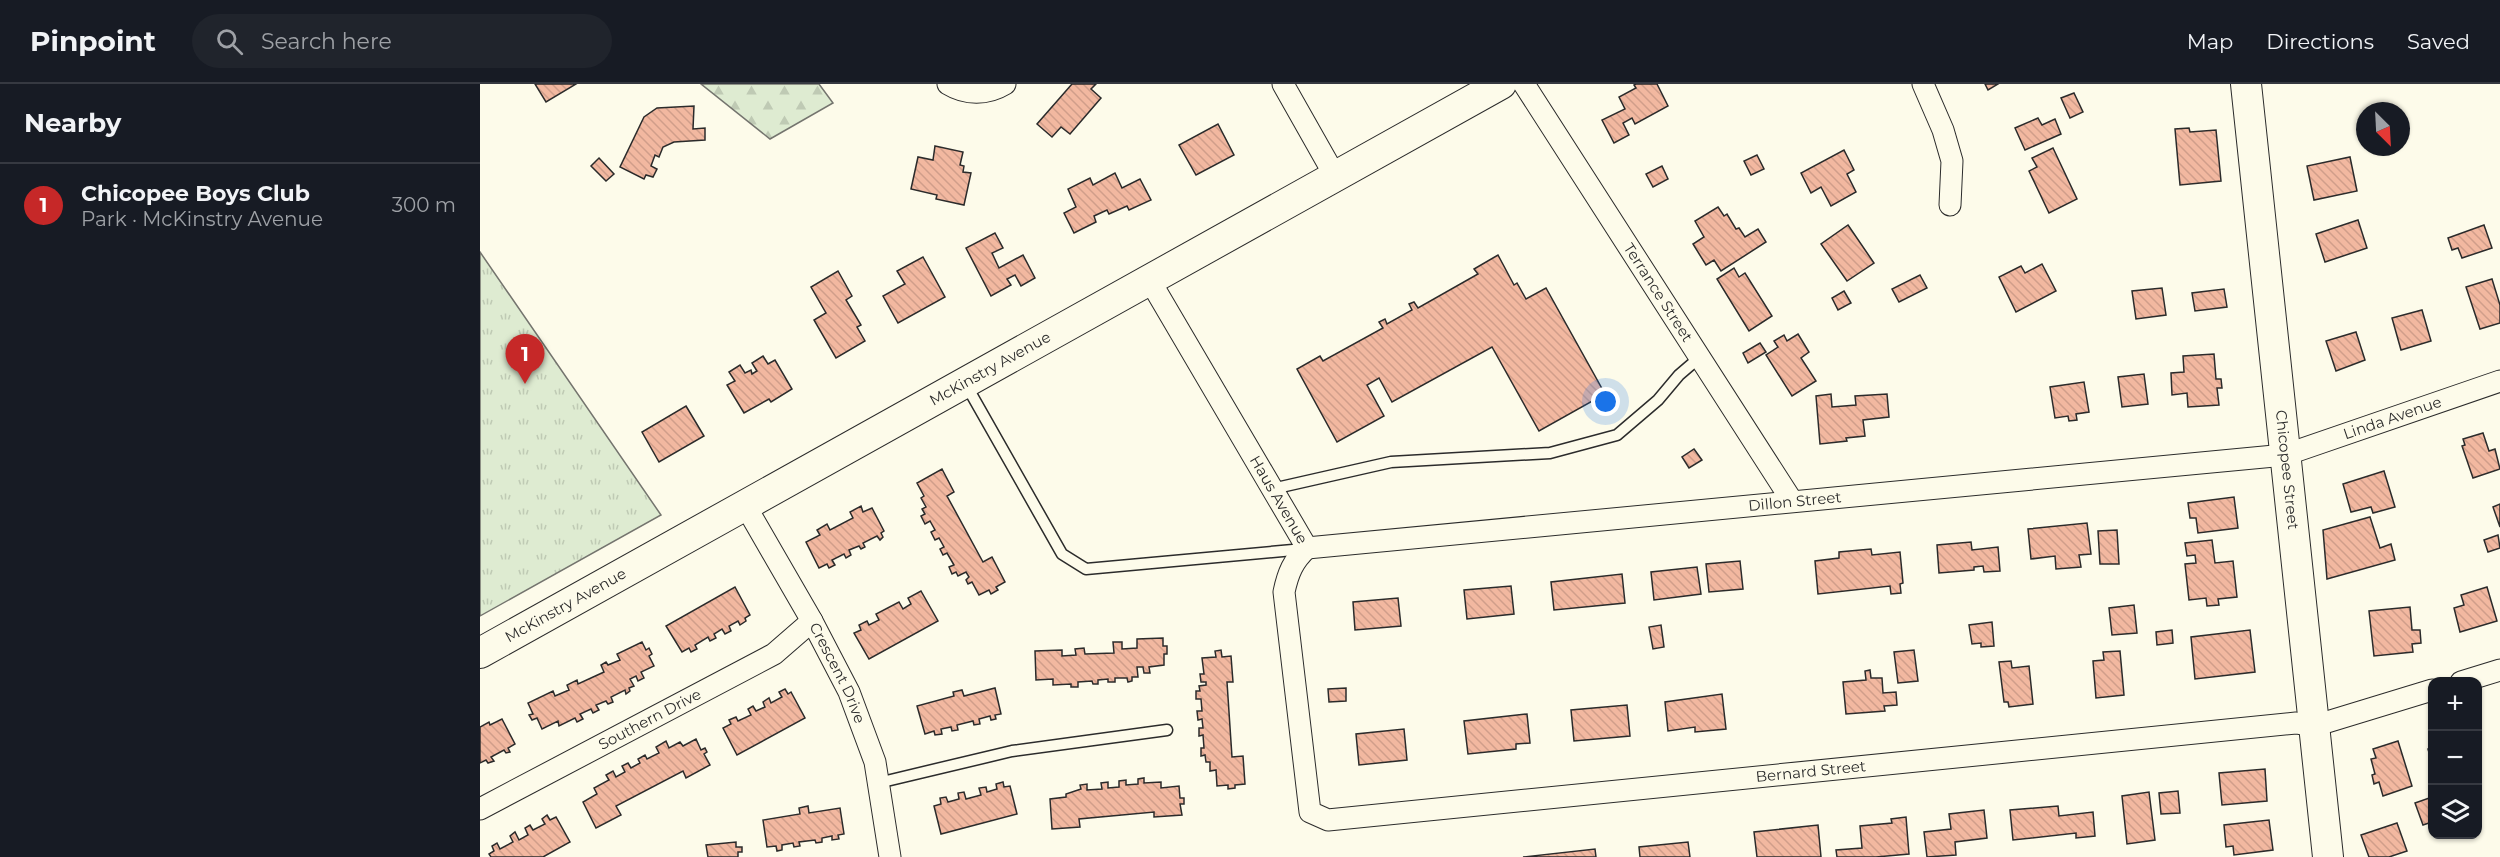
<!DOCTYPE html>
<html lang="en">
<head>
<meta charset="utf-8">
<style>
  :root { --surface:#171b24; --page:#20242c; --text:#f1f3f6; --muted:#9ea1a6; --line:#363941; --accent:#c62828 }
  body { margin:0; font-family:Montserrat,sans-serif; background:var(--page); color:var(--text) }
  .controls { position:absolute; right:18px; bottom:18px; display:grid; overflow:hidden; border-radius:12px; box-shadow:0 2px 4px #0004 }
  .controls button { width:54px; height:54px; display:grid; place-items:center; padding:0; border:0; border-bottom:2px solid var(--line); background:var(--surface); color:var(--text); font:30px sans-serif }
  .compass { position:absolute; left:1876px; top:18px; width:54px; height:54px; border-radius:50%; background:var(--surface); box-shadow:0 2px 4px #0004; rotate:156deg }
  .you { position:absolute; left:1126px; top:318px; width:21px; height:21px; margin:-15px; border:4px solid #fff; border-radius:50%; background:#1a73e8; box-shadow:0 0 0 9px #1a73e833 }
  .badge { display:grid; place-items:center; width:39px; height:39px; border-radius:50%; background:var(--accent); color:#fff; font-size:20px; font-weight:700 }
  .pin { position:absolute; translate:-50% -50px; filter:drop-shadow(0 2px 3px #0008) }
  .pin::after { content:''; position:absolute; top:32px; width:21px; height:18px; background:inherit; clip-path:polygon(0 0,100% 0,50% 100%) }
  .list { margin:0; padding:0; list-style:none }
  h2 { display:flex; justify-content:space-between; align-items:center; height:78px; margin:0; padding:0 24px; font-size:26px }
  h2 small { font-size:20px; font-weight:400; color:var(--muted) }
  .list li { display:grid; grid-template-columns:39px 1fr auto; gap:18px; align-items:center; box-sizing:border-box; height:84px; padding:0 24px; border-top:2px solid var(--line) }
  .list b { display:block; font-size:22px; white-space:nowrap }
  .list p { margin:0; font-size:20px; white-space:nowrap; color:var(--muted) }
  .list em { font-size:20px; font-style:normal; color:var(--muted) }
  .icon { flex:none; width:33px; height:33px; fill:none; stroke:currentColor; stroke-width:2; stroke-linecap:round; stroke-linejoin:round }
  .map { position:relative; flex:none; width:2020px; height:773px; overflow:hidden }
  header { display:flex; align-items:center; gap:36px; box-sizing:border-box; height:84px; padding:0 30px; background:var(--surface); border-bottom:2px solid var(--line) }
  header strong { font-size:28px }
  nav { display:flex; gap:33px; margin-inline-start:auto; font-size:21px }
  .search { width:420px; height:54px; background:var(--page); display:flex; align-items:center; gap:15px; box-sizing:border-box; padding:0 21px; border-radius:33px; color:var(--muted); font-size:22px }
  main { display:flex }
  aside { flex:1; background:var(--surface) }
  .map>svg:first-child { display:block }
  .forest { fill:url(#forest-firs); stroke:#74746e; stroke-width:1.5 }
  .park { fill:url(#park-tufts); stroke:#74746e; stroke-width:1.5 }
  .building { fill:url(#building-back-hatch); stroke:#2b2b2b; stroke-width:1.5 }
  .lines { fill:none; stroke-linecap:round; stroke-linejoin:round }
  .lane-casing { stroke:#2b2b2b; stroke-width:13 }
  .street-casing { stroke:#2b2b2b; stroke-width:23 }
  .secondary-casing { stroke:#2b2b2b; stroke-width:32 }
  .lane { stroke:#fdfbea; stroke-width:10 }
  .street { stroke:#fdfbea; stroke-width:21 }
  .secondary { stroke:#fdfbea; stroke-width:30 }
  .labels { text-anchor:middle; stroke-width:4.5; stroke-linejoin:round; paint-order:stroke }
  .street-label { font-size:15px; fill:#2b2b2b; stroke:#fdfbea }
</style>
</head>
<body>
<header>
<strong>Pinpoint</strong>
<div class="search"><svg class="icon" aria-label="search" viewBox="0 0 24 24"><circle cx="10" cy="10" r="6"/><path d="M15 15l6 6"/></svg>Search here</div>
<nav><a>Map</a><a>Directions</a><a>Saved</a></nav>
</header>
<main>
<aside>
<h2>Nearby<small></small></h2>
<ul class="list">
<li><span class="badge">1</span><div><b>Chicopee Boys Club</b><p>Park · McKinstry Avenue</p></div><em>300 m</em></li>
</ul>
</aside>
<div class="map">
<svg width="2020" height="773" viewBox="0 0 2020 773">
  <defs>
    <pattern id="forest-firs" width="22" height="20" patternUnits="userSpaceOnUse" patternTransform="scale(1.5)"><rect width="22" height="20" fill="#deebd1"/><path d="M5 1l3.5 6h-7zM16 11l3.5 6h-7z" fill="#bfcab4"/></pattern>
    <pattern id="park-tufts" width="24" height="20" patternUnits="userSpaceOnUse" patternTransform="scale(1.5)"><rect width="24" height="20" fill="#deebd1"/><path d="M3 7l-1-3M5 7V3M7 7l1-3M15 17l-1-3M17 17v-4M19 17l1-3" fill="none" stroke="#bfcab4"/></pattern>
    <pattern id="building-back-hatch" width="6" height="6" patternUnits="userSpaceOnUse" patternTransform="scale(1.5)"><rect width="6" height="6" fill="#f2b8a0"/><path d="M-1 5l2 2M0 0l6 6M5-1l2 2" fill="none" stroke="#d09e8a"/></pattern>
  </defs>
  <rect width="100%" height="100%" fill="#fdfbea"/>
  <path class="forest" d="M221 0H339L353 19 290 55Z"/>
  <path class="park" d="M0 168 181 431 0 532Z"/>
  <g class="building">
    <path d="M55 0H96L66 18Z"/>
    <path d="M592 0H616L611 5 621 14 590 50 581 43 572 53 557 40Z"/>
    <path d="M1156 0H1177L1188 22 1155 40 1152 34 1143 39 1149 51 1134 59 1122 36 1145 25 1139 13 1156 4 1154 1Z"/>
    <path d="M1505 0H1518L1508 6Z"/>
    <path d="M1594 9 1603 28 1590 34 1581 14Z"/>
    <path d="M214 22 213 45 225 44V56L194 58 183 63 179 73 175 71 171 82 177 85 173 93 166 91 164 95 140 83 164 33 177 24Z"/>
    <path d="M1558 34 1562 41 1575 35 1581 50 1545 66 1535 44Z"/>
    <path d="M738 40 754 71 716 91 699 61Z"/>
    <path d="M1709 44 1710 48 1736 46 1741 97 1700 101 1695 45Z"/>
    <path d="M455 62 483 68 480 81 484 82 483 88 491 89 484 121 456 115 457 111 431 105 438 73 453 76Z"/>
    <path d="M1573 64 1597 115 1569 129 1549 87 1557 83 1552 74Z"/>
    <path d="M1364 66 1374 86 1367 90 1376 108 1351 122 1341 103 1331 109 1321 89Z"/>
    <path d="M1277 71 1284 85 1271 91 1264 77Z"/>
    <path d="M1870 73 1877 107 1834 116 1827 82Z"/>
    <path d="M119 74 134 90 126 97 111 82Z"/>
    <path d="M1182 82 1188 95 1173 103 1166 90Z"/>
    <path d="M635 89 642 104 660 95 671 116 649 126 647 122 629 130 627 126 614 132 616 138 594 149 584 129 596 123 588 105 610 94 613 101Z"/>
    <path d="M1238 123 1244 132 1247 130 1256 145 1259 144 1265 153 1278 145 1286 158 1241 187 1234 176 1226 181 1213 160 1224 153 1215 137Z"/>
    <path d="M1878 136 1887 164 1845 178 1836 150Z"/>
    <path d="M1368 141 1394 179 1367 197 1341 160Z"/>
    <path d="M2004 141 2012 164 1982 174 1978 164 1972 166 1968 154Z"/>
    <path d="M515 149 523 164 512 169 519 184 543 171 555 194 541 202 535 191 527 195 531 201 511 212 486 164Z"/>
    <path d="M1018 171 1034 201 1037 199 1046 215 1066 204 1125 310 1059 347 1012 263 912 318 899 294 887 301 904 332 857 358 817 285 840 272 843 277 903 244 899 238 905 235 907 240 932 226 929 220 934 218 938 224 998 190 994 185Z"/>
    <path d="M443 173 465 213 418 239 403 212 425 200 417 187Z"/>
    <path d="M1562 180 1576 207 1536 228 1519 193 1541 182 1545 189Z"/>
    <path d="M1254 184 1259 193 1265 189 1292 232 1269 247 1237 195Z"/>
    <path d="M358 187 372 212 366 216 381 241 377 243 385 257 356 274 334 236 346 229 331 203Z"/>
    <path d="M1440 191 1447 204 1419 218 1412 205Z"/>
    <path d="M2012 195 2020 221V239L2000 245 1986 203Z"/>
    <path d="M1682 204 1686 231 1656 235 1652 207Z"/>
    <path d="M1744 205 1747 223 1715 227 1712 209Z"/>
    <path d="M1364 207 1371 219 1358 226 1352 214Z"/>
    <path d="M1942 226 1951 257 1921 266 1912 234Z"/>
    <path d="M1876 248 1885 276 1856 287 1846 257Z"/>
    <path d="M1318 250 1329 268 1321 274 1336 297 1312 312 1286 271 1298 263 1294 257 1304 251 1307 257Z"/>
    <path d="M1280 259 1286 268 1268 279 1263 269Z"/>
    <path d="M1734 270 1736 295H1741L1742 304H1737L1739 321 1708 323 1707 309 1692 311 1691 289 1704 288 1703 272Z"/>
    <path d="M283 272 288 280 295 276 312 305 291 318 289 315 264 329 247 301 255 297 249 288 260 281 265 289 271 286 272 290 277 287 272 279Z"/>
    <path d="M1664 290 1668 320 1642 323 1638 293Z"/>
    <path d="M1604 298 1609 328 1596 330 1597 336 1589 337 1588 332 1575 334 1570 303Z"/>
    <path d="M1351 310 1352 323 1376 321 1375 312 1407 310 1409 333 1383 336 1385 352 1366 354 1367 357 1340 360 1336 312Z"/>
    <path d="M206 322 224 352 179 378 162 348Z"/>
    <path d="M2003 349 2009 367 2015 365 2020 385 1993 394 1982 362 1985 361 1983 355Z"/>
    <path d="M1214 365 1222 376 1209 384 1202 373Z"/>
    <path d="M462 385 474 408 467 412 503 478 512 473 525 498 516 503 518 506 511 510 509 506 499 511 492 498 488 500 486 496 489 493 486 488 478 492 476 488 472 490 469 483 474 481 467 469 463 471 460 465 464 463 459 454 455 456 451 448 455 446 450 437 445 440 441 432 445 430 442 425 446 423 441 414 444 412 437 399Z"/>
    <path d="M1904 387 1915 423 1893 429 1891 423 1871 428 1863 400Z"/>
    <path d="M1754 413 1758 444 1718 449 1716 434H1710L1708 419Z"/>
    <path d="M2020 420V443L2013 423Z"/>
    <path d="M381 422 383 428 392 424 404 447 401 449 403 453 400 456 397 452 383 459 385 463 381 465 379 462 369 466 371 471 366 474 364 470 352 476 355 481 349 484 347 480 339 484 326 458 340 451 337 446 347 440 350 446 373 434 370 428Z"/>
    <path d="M1890 433 1900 464 1911 460 1915 476 1847 495 1843 446Z"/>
    <path d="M1607 439 1611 470 1599 471 1601 483 1576 485 1575 472 1551 475 1548 445Z"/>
    <path d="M1637 446 1639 480H1620L1618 447Z"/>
    <path d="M2018 451 2020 464 2008 468 2004 456Z"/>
    <path d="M1732 456 1735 479 1753 477 1757 513 1738 515 1739 521 1727 522 1726 514 1709 516 1705 480 1716 479 1715 471 1707 472 1705 459Z"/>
    <path d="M1491 458 1492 466 1518 463 1520 487 1504 488 1503 482 1494 483V486L1459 489 1457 461Z"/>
    <path d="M1391 465 1392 471 1420 468 1423 499 1420 500 1421 509 1411 510 1410 502 1338 510 1335 477 1359 474V468Z"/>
    <path d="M1260 477 1263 505 1229 508 1226 480Z"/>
    <path d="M1217 483 1221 510 1174 516 1171 488Z"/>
    <path d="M1142 490 1145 519 1074 526 1071 498Z"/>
    <path d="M1031 502 1034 530 987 535 984 506Z"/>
    <path d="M255 503 270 531 265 534 266 537 260 541 258 537 249 542 251 547 245 550 242 545 234 550 236 554 230 557 228 553 215 561 217 565 211 568 209 564 202 568 186 542Z"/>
    <path d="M2007 503 2017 537 1980 548 1974 524 1984 521 1981 511Z"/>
    <path d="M441 507 458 537 389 575 374 549 381 546 379 541 387 537 389 541 399 536 396 530 419 518 423 525 431 520 428 514Z"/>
    <path d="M918 514 921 542 875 546 873 518Z"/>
    <path d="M1654 521 1657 549 1632 551 1629 524Z"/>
    <path d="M1930 523 1932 546H1940L1941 559 1932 560 1933 568 1894 572 1889 527Z"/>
    <path d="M1512 538 1514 562 1501 563V559L1492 560 1489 541Z"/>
    <path d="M1181 541 1184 563 1173 565 1169 543Z"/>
    <path d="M1692 546 1693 559 1677 561 1676 548Z"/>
    <path d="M1770 546 1775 588 1715 595 1711 553Z"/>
    <path d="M683 554V562H687V570H684V581L669 583 670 589H664L663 583H657L658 593H652V597L648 598 647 594H635V598H628V595L618 596V600H613L612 597 598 598V603H591V600L573 601V595L556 596 555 567 582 566V572L596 571 595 565 604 564 605 570 634 569 633 558H642V565L657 564V555Z"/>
    <path d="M162 558 166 566 169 564 172 570 169 572 174 582 161 588 164 594 158 597 156 592 150 595 154 602 149 604 150 607 146 610 145 606 131 613 133 618 128 620 126 617 116 621 119 626 113 629 111 625 100 630 103 635 97 638 95 634 79 642 78 637 62 645 57 634 52 636 49 631 53 630 48 619 73 607 75 612 89 606 87 601 97 596 98 600 124 588 121 581 126 578 128 581 140 576 137 570Z"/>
    <path d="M741 566 742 573 751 572 753 598H747L752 673 763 672 765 700 755 701V704L748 705V701L737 702 736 686 730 687V678H726L725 671 721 672V664H724L723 651 719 652V644H723L722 635 718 636 717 627H722L721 615H716V607H720L719 602 726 601V598H721L720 590H724L722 574 736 573 735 567Z"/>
    <path d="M1434 566 1438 597 1418 599 1414 568Z"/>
    <path d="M1640 567 1644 611 1616 614 1613 577 1624 576 1623 568Z"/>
    <path d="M1531 577 1532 584 1549 582 1553 620 1529 623 1528 618H1524L1519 578Z"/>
    <path d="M1390 586 1391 594H1402L1403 609 1416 608 1417 621 1404 622 1405 627 1366 630 1363 598 1386 596 1385 587Z"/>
    <path d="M515 604 521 630 515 631 516 635 511 636 510 632 499 635 500 640 494 641 493 637 477 641 478 646 472 647 471 643 461 645 462 650 455 651 454 647 445 650 437 622 474 612 473 608 482 606 484 612Z"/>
    <path d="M866 604V617L849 618 848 605Z"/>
    <path d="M305 605 308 610 311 608 325 634 257 671 243 644 251 640 249 636 256 633 258 637 271 631 268 625 273 622 276 627 285 623 283 618 289 614 291 619 302 613 299 608Z"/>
    <path d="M1242 610 1246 645 1215 648V643L1188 647 1185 618Z"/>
    <path d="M1147 621 1150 652 1094 657 1091 626Z"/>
    <path d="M1047 630 1050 659 1036 660V665L988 670 984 637Z"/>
    <path d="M22 635 35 660 28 664 30 668 26 669 24 666 11 673 14 677 8 679 6 676 0 679V643L9 638 10 641Z"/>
    <path d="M924 645 927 676 879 681 876 650Z"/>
    <path d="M216 655 221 666 225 664 227 668 224 670 230 681 206 694 203 687 136 722 141 731 116 744 103 718 117 710 114 704 129 696 126 691 133 687 136 693 145 688 142 682 148 679 151 684 160 679 158 675 165 671 167 675 179 669 176 663 186 657 189 664 200 658 203 662Z"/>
    <path d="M1918 657 1932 702 1903 712 1899 698 1894 700 1892 691 1895 690 1891 675 1896 674 1893 665Z"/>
    <path d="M1952 664V679L1948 665Z"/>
    <path d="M1785 685 1787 717 1742 721 1739 689Z"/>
    <path d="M664 694V699L681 698V704L699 702 700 714H704V720H700L702 731 674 733V728L599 735 600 743 572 745 570 715 586 713V710L601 705 600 701 607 700V706L622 705 621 699 628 698V704L639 703V697L646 696V701L658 700V695Z"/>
    <path d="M523 698 524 703 530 702 537 730 461 750 454 722 461 720 460 714 466 713 468 718 479 715 478 709 484 708 486 715 501 711 499 704 506 703 507 708 517 705 516 700Z"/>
    <path d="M1698 707 1700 729 1681 730 1679 709Z"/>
    <path d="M1669 708 1675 756 1647 760 1642 712Z"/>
    <path d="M1952 713V738L1943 741 1935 719Z"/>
    <path d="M328 722 329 729 360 724 364 750 358 751 359 755 352 756V752L342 754V758L336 759 335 756 319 758 320 762 314 763 313 759 302 761V766L297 767 296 762 287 763 283 736 320 730 319 724Z"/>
    <path d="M1578 722 1579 732 1613 728 1615 752 1596 754V749L1533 756 1530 726Z"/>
    <path d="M1504 726 1507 754 1475 758 1476 771 1447 773 1444 748 1471 745 1469 730Z"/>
    <path d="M67 731 70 736 76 733 90 758 63 773H11L9 770 14 767 12 762 17 759 20 765 33 758 30 752 35 748 39 756 48 751 45 744 50 741 53 746 65 740 62 735Z"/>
    <path d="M1426 733 1429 770 1396 773H1357L1356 766 1382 764 1380 742 1412 739 1411 735Z"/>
    <path d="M1789 736 1793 766 1754 771 1753 762 1746 763 1744 741Z"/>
    <path d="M1917 739 1927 767 1909 773H1889L1881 751Z"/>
    <path d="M1338 741 1341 773H1277L1274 748Z"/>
    <path d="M256 758V763H262V768H258V773H228L226 761Z"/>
    <path d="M1208 758 1210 773H1160L1159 763Z"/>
    <path d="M1115 765 1116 773H1043Z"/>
  </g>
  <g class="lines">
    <g class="lane-casing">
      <g id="lane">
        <path d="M485 299 582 470 606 485 824 465"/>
        <path d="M792 405 911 378 1070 369 1137 351 1178 316 1199 291 1220 273"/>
        <path d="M398 699 532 667 687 646"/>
      </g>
    </g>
    <g class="street-casing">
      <g id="street">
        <path d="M468 0C486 11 507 11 525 0"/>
        <path d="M803 0 855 92"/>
        <path id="s1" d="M1044 0 1312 417"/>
        <path d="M1443 0 1463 46 1472 77 1470 121"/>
        <path id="s2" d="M669 195 827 464C813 477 808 489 804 508L830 728 848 736 1816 639 1834 642 1952 606"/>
        <path id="s3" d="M265 421 332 537 369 608 395 678 410 773"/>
        <path id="s4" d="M827 464 1805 371 2020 297"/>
        <path d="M1981 598 2020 586"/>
        <path id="s5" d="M0 725 294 570 332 537"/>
      </g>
    </g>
    <g class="secondary-casing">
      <g id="secondary">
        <path id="s6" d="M1766 0 1848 773"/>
        <path id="s7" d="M0 569 1021 0"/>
      </g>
    </g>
    <use href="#lane" class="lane"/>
    <use href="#street" class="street"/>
    <use href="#secondary" class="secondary"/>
  </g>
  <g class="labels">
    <g class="street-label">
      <text dy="5" stroke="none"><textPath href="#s1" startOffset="248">Terrance Street</textPath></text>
      <text dy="5" stroke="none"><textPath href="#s7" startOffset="584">McKinstry Avenue</textPath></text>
      <text dy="5" stroke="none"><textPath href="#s4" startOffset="1096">Linda Avenue</textPath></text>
      <text dy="5" stroke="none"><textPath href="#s6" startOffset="388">Chicopee Street</textPath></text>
      <text dy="5" stroke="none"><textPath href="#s2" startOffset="256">Haus Avenue</textPath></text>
      <text dy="5" stroke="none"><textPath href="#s4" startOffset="490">Dillon Street</textPath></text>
      <text dy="5" stroke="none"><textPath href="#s7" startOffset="98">McKinstry Avenue</textPath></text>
      <text dy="5" stroke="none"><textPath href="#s3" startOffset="192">Crescent Drive</textPath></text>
      <text dy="5" stroke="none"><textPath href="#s5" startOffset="192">Southern Drive</textPath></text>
      <text dy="5" stroke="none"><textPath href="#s2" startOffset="1089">Bernard Street</textPath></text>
    </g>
  </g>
</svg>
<div class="controls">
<button>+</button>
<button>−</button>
<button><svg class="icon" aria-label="layers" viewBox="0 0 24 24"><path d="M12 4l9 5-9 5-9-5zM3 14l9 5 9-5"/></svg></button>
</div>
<svg class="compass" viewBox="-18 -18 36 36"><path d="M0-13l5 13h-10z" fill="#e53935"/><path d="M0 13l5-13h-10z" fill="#9ea1a6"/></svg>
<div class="you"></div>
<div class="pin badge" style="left:45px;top:300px">1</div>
</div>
</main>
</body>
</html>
